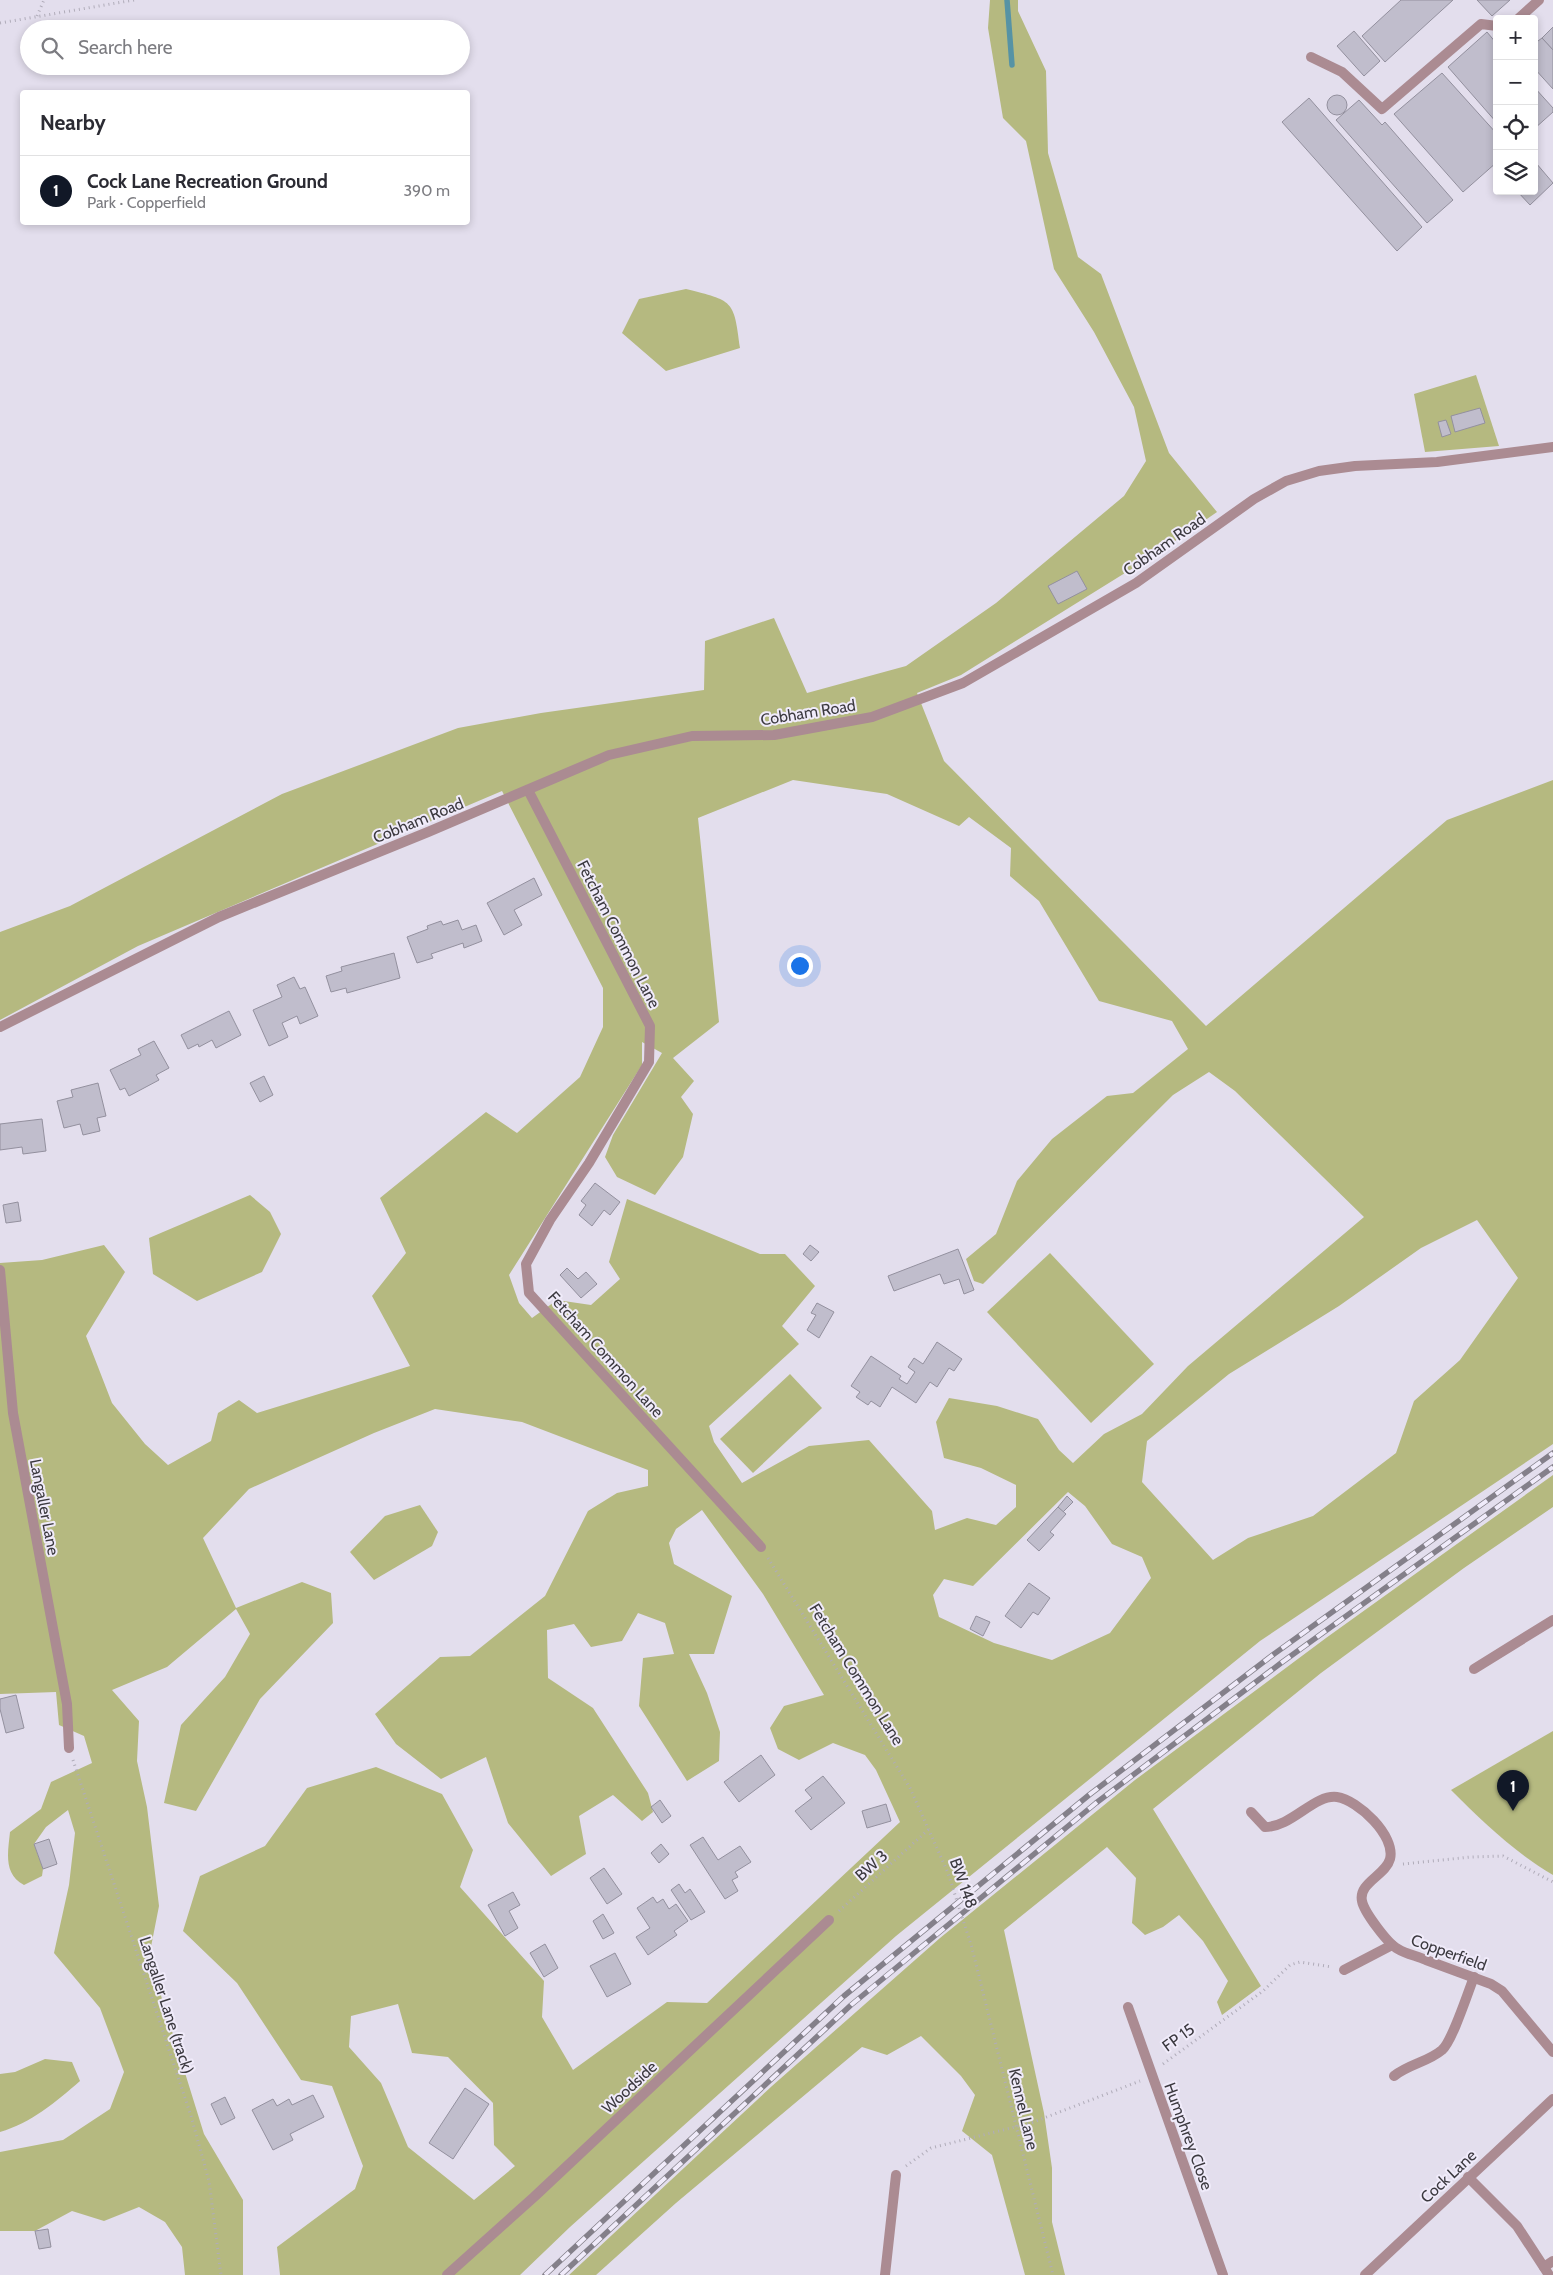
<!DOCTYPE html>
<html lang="en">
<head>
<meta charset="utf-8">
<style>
  :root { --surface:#fff; --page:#f7f7f7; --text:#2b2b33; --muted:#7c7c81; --line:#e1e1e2; --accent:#111827 }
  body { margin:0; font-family:Cabin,sans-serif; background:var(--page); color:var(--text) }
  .controls { position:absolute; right:15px; top:15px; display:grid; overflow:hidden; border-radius:5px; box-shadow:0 2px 8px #0003 }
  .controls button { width:45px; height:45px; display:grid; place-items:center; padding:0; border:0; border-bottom:1px solid var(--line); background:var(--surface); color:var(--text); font:25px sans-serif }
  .you { position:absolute; left:799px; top:965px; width:18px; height:18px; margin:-12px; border:4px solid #fff; border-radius:50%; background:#1a73e8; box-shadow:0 0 0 8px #1a73e833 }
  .badge { display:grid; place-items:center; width:32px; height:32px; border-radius:50%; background:var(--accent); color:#fff; font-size:16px; font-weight:700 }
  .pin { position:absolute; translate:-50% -41px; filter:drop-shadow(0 1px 2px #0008) }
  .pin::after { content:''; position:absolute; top:26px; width:18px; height:15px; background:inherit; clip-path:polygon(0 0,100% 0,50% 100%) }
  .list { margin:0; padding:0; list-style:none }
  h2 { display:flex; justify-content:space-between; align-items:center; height:65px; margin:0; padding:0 20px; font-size:21px }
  h2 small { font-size:16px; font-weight:400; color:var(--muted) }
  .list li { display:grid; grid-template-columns:32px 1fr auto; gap:15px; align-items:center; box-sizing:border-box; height:70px; padding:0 20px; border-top:1px solid var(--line) }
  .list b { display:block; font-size:19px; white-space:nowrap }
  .list p { margin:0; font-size:16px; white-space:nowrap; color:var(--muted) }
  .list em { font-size:16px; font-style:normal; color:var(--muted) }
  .icon { flex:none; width:28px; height:28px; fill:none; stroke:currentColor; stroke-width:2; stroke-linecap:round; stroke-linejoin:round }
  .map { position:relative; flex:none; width:1553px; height:2275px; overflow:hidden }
  .search { position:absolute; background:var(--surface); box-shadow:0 2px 8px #0003; left:20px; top:20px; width:450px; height:55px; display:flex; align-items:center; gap:12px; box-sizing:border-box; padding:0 18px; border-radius:28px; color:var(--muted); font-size:19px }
  .panel { position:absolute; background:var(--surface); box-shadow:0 2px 8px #0003; left:20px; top:90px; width:450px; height:135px; border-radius:5px }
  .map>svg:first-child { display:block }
  .green { fill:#b5b980; fill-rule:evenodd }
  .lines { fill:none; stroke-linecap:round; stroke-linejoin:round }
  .stream { stroke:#5693a5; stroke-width:5.5 }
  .building { fill:#c0bdcc; stroke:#93909e }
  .path { stroke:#b0acb9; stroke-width:3; stroke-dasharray:1 4; stroke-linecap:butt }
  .service { stroke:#ab8b92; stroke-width:10 }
  .minor { stroke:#ab8b92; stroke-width:10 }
  .tertiary { stroke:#ab8b92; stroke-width:10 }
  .rail-casing { stroke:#84808a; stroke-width:5.5 }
  .rail { stroke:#f0ebfa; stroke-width:4; stroke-dasharray:11; stroke-linecap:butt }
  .labels { text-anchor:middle; stroke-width:4; stroke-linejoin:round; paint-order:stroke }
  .street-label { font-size:16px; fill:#3b393f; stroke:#f0ebfa }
</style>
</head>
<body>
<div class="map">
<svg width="1553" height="2275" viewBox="0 0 1553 2275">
  <rect width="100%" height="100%" fill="#e3deed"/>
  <g class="green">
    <path d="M990 0H1018V11L1046 71 1048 153 1078 257 1101 274 1169 453 1217 512 1162 550 961 675 917 693 944 761 1206 1026 1447 820 1553 780V1444L1260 1641 896 1936 570 2227 520 2275H280L277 2247 355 2189 363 2166 332 2086 301 2080 237 1983 183 1931 200 1876 265 1846 307 1788 376 1767 442 1794 473 1850 460 1887 544 1981 542 2017 573 2070 667 2002 707 2003 900 1822 876 1770 865 1755 833 1743 799 1760 778 1749 770 1728 784 1706 824 1695 763 1594 702 1510 676 1529 669 1543 674 1564 732 1596 714 1654H689L707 1693 720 1732 719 1761 687 1781 639 1706 643 1658 674 1654 665 1623 638 1613 622 1641 591 1647 574 1624 547 1630 548 1678 593 1708 648 1793 653 1812 642 1821 613 1795 579 1816 586 1854 551 1876 508 1823 486 1757 441 1779 396 1744 375 1714 440 1657 470 1656 545 1596 588 1511 617 1493 648 1486V1470L522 1422 435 1409 374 1433 249 1489 203 1538 236 1608 302 1582 331 1593 333 1623 260 1699 196 1811 164 1803 181 1725 225 1677 250 1634 236 1609 167 1667 112 1690 139 1721 137 1761 147 1807 159 1906 149 1957 204 2134 243 2200V2275H185L182 2247 165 2222 139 2207 104 2221 72 2211 35 2231H0V2152L63 2140 110 2109 124 2072 100 2008 54 1953 69 1885 75 1833 68 1810 46 1827 34 1844 43 1869 42 1876 24 1885C3 1874 8 1852 10 1832L41 1809 51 1782 92 1763 84 1736 59 1725 56 1692 0 1694V1263L42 1260 104 1245 125 1272 86 1336 112 1403 145 1444 168 1465 211 1441 218 1413 239 1400 257 1413 410 1366 372 1296 406 1253 380 1198 486 1112 517 1133 580 1077 603 1027V988L502 791 138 946 0 1020V932L70 906 282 794 458 728 541 713 704 690 705 641 774 618 807 693 906 666 996 603 1124 496 1146 461 1134 407 1094 332 1054 269 1026 141 1003 118 988 28ZM793 780 887 794 959 826 969 817 1011 848 1010 876 1039 901 1099 1001 1172 1021 1188 1049 1133 1093 1107 1096 1052 1139 1017 1181 996 1234 966 1259 974 1281 983 1284 1173 1095 1209 1072 1235 1091 1364 1217 1188 1366 1142 1414 1104 1434 1073 1463 1059 1450 1038 1419 997 1406 949 1398 936 1422 944 1458 981 1468 1016 1485V1507L996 1525 967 1518 935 1530 932 1511 869 1440 809 1446 742 1483 714 1442 709 1426 799 1344 782 1326 815 1286 785 1254H760L627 1199 609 1262 620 1279 591 1305 557 1300 532 1318 519 1303 509 1275 642 1065V1042L662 1053 613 1135 605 1157 617 1177 655 1195 683 1157 693 1114 681 1097 694 1081 673 1058 719 1022 698 818ZM1477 1220 1518 1278 1460 1360 1414 1401 1396 1453 1313 1516 1248 1538 1213 1560 1142 1482 1147 1441 1229 1374 1339 1306 1421 1248ZM1068 1492 1085 1506 1112 1544 1142 1557 1151 1578 1110 1633 1052 1660 994 1643 939 1617 933 1595 944 1579 973 1586ZM398 2004 412 2053 448 2057 493 2103 494 2145 515 2166 474 2200 408 2147 381 2083 349 2047 351 2016Z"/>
    <path d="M686 289C733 301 734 299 740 348L666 371 622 333 639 299Z"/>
    <path d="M1476 375 1499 446 1425 452 1414 394Z"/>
    <path d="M250 1195 270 1212 281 1234 262 1272 197 1301 153 1274 149 1238Z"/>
    <path d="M1050 1253 1154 1364 1091 1423 987 1312Z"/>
    <path d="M790 1374 822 1408 753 1473 720 1439Z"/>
    <path d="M1553 1475V1507L1464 1568 1321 1673 1153 1809 1261 1986 1222 2015 1217 2002 1228 1981 1203 1941 1179 1915 1163 1927 1145 1935 1132 1923 1136 1878 1107 1847 1004 1930 1044 2113 1052 2168V2222L1065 2275H1025L992 2155 962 2131 975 2095 961 2076 921 2036 887 2055 862 2047 676 2203 596 2275H569L772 2086 940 1938 1135 1780 1326 1638Z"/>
    <path d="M420 1505 438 1532 432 1546 374 1580 350 1552 385 1516Z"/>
    <path d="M1553 1731V1875C1514 1852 1483 1822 1451 1790Z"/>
    <path d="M45 2059 72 2062 80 2081C56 2102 31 2123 0 2132V2074L15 2072Z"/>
  </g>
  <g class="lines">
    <path class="stream" d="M1007 0 1012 65"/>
  </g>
  <g class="building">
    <path d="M1401 0H1453L1385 62 1362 36Z"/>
    <path d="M1477 0H1510L1492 16Z"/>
    <path d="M1553 27V50L1542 38Z"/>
    <path d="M1354 31 1380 61 1364 76 1337 46Z"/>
    <path d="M1487 32 1497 44V123L1448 67Z"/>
    <path d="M1542 38 1553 50V89L1534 68V44Z"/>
    <path d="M1442 73 1497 134V162L1463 192 1394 114Z"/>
    <path d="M1534 87 1553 108V112L1534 129Z"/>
    <circle cx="1337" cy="105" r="10"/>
    <path d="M1309 98 1422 227 1397 251 1282 122Z"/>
    <path d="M1359 100 1382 125 1385 122 1453 200 1427 223 1336 120Z"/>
    <path d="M1536 163 1553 183 1530 205 1517 191H1534Z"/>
    <path d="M1480 408 1485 423 1455 432 1451 416Z"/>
    <path d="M1446 420 1451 434 1442 437 1438 422Z"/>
    <path d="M1077 571 1087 589 1058 604 1048 586Z"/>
    <path d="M534 878 542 895 514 910 522 925 504 935 487 903Z"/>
    <path d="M458 920 462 930 476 925 482 941 464 948 463 943 431 954 433 958 417 963 407 937 428 929 427 926 441 921 443 925Z"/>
    <path d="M394 953 400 978 347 993 346 988 331 992 326 976 342 971 341 967Z"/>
    <path d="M294 977 300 989 305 987 318 1016 300 1024 297 1016 282 1023 288 1037 269 1046 253 1010 282 997 277 985Z"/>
    <path d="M229 1011 241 1035 216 1048 212 1040 199 1047 198 1044 188 1049 181 1035Z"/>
    <path d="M154 1041 169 1068 156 1075 159 1080 129 1096 125 1088 120 1090 110 1070 141 1055 138 1049Z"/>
    <path d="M264 1076 273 1095 260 1102 250 1083Z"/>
    <path d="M98 1083 106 1116 97 1118 100 1131 83 1135 80 1124 64 1128 57 1101 73 1097 71 1090Z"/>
    <path d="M42 1119 46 1151 23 1154 22 1147 0 1150V1124Z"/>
    <path d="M595 1183 620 1202 610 1215 604 1210 592 1226 579 1215 586 1205 581 1201Z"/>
    <path d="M18 1202 21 1221 6 1223 3 1205Z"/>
    <path d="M810 1245 819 1252 811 1261 803 1254Z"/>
    <path d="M958 1249 974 1290 964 1294 959 1279 944 1284 940 1274 894 1291 888 1276Z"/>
    <path d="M567 1268 578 1279 586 1272 597 1284 581 1298 560 1275Z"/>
    <path d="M817 1303 834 1312 819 1338 807 1330 816 1315 811 1313Z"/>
    <path d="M937 1342 962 1359 954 1371 949 1368 937 1387 930 1382 916 1403 892 1387 880 1407 871 1401 868 1405 856 1397 860 1392 851 1386 871 1356 901 1376 899 1379 907 1384 915 1372 908 1367 914 1358 923 1364Z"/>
    <path d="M1067 1496 1073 1502 1063 1512 1058 1507Z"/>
    <path d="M1058 1507 1066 1514 1050 1532 1054 1535 1039 1551 1027 1540Z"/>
    <path d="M1029 1583 1050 1598 1038 1615 1033 1612 1021 1628 1005 1616Z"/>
    <path d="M976 1616 990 1622 983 1636 970 1629Z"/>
    <path d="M16 1695 24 1728 6 1733 0 1709V1699Z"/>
    <path d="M761 1755 775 1775 739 1802 724 1782Z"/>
    <path d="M823 1776 845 1803 811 1830 795 1811 812 1798 805 1790Z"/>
    <path d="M660 1800 671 1816 662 1823 651 1807Z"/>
    <path d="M886 1804 891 1821 867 1828 862 1811Z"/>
    <path d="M703 1837 718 1860 740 1846 751 1862 735 1872 738 1877 732 1880 738 1891 725 1899 690 1845Z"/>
    <path d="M49 1839 57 1864 43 1869 34 1844Z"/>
    <path d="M661 1844 669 1854 659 1863 651 1853Z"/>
    <path d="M604 1868 622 1894 607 1904 590 1878Z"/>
    <path d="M679 1884 685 1893 690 1889 705 1912 691 1920 671 1890Z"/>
    <path d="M513 1892 520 1905 509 1911 518 1928 505 1936 488 1905Z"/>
    <path d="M653 1897 657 1903 663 1899 669 1909 676 1904 688 1921 674 1931 677 1935 648 1955 636 1937 650 1928 637 1908Z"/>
    <path d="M603 1914 614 1933 603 1939 593 1921Z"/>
    <path d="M545 1944 558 1968 544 1977 530 1953Z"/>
    <path d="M615 1953 631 1984 607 1997 590 1966Z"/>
    <path d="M465 2088 489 2104 453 2159 429 2143Z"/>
    <path d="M313 2095 324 2117 290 2134 293 2140 273 2150 252 2110 273 2099 277 2106 289 2099 292 2105Z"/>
    <path d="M225 2097 235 2118 221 2125 211 2104Z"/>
    <path d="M48 2229 51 2247 39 2249 35 2231Z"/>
  </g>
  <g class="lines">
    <g class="path">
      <path d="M37 16 44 0"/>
      <path d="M0 23 134 0"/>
      <path d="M768 1558 910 1788 948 1873 972 1948 1053 2275"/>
      <path d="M73 1760 191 2116 209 2181 221 2275"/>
      <path d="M1403 1864 1471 1857 1503 1856 1553 1882"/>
      <path d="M839 1911 929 1829"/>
      <path d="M1163 2064 1263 1991 1290 1965 1300 1962 1332 1967"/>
      <path d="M906 2166 931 2148 1031 2123 1140 2081"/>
    </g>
    <g class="service">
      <path d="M1518 19 1539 0"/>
      <path d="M1311 57 1342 72 1382 109 1481 24 1497 26"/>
      <path d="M528 790 650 1026 649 1062 589 1163 550 1220 526 1264 529 1293 761 1547"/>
      <path d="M0 1270 13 1413 67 1704 69 1748"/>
      <path d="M1344 1970 1392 1945"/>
      <path d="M1394 2076C1409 2064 1428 2062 1442 2050 1452 2042 1468 1992 1474 1977"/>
      <path d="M447 2275 534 2197 829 1920"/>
    </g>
    <g class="minor">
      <path d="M1474 1669 1553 1620"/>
      <path d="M1251 1812 1265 1827C1292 1827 1314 1794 1337 1797 1358 1800 1396 1836 1390 1859 1386 1875 1358 1883 1362 1901 1364 1912 1388 1944 1398 1949 1406 1954 1417 1956 1426 1960 1448 1968 1469 1976 1491 1984L1502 1991 1553 2052"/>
      <path d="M1128 2007 1223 2275"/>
      <path d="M1468 2177 1517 2226 1549 2275"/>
      <path d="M1544 2267 1553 2261"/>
      <path d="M885 2275 896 2175"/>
    </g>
    <g class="tertiary">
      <path d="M0 1027 219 917 428 832 609 755 692 736 774 735 872 717 963 683 1136 583 1254 499 1286 481 1319 471 1355 466 1437 462 1553 447"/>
      <path d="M1365 2275 1553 2099"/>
    </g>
    <g class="rail-casing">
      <g id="rail">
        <path d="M545 2275 844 1996 1089 1795 1274 1654 1553 1453"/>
        <path d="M561 2275 851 2005 1096 1803 1281 1663 1553 1467"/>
      </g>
    </g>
    <use href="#rail" class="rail"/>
  </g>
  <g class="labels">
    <g class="street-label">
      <text transform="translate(1164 544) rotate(-35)" y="6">Cobham Road</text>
      <text transform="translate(808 712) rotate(-9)" y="6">Cobham Road</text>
      <text transform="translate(418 820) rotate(-22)" y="6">Cobham Road</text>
      <text transform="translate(619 934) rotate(63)" y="6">Fetcham Common Lane</text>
      <text transform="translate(606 1354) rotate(48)" y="6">Fetcham Common Lane</text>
      <text transform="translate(45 1507) rotate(79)" y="6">Langaller Lane</text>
      <text transform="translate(857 1674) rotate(58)" y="6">Fetcham Common Lane</text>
      <text transform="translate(871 1865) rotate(-42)" y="6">BW 3</text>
      <text transform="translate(964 1883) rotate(70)" y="6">BW 148</text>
      <text transform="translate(1449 1952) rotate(20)" y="6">Copperfield</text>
      <text transform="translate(167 2005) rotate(72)" y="6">Langaller Lane (track)</text>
      <text transform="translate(1178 2037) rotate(-36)" y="6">FP 15</text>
      <text transform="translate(629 2087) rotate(-43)" y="6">Woodside</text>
      <text transform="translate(1024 2109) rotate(77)" y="6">Kennel Lane</text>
      <text transform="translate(1189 2136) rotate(70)" y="6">Humphrey Close</text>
      <text transform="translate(1448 2176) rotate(-43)" y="6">Cock Lane</text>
    </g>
  </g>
</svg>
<div class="controls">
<button>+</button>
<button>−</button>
<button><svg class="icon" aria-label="locate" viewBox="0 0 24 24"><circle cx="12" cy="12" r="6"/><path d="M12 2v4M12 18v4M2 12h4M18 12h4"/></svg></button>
<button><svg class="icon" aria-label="layers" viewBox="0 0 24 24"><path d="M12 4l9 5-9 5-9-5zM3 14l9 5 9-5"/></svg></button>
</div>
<div class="you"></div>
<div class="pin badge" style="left:1513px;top:1811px">1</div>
<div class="search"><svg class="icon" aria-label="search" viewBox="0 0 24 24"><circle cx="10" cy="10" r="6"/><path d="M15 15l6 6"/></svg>Search here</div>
<section class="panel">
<h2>Nearby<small></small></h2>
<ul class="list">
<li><span class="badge">1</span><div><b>Cock Lane Recreation Ground</b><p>Park · Copperfield</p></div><em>390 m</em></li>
</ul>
</section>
</div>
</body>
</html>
